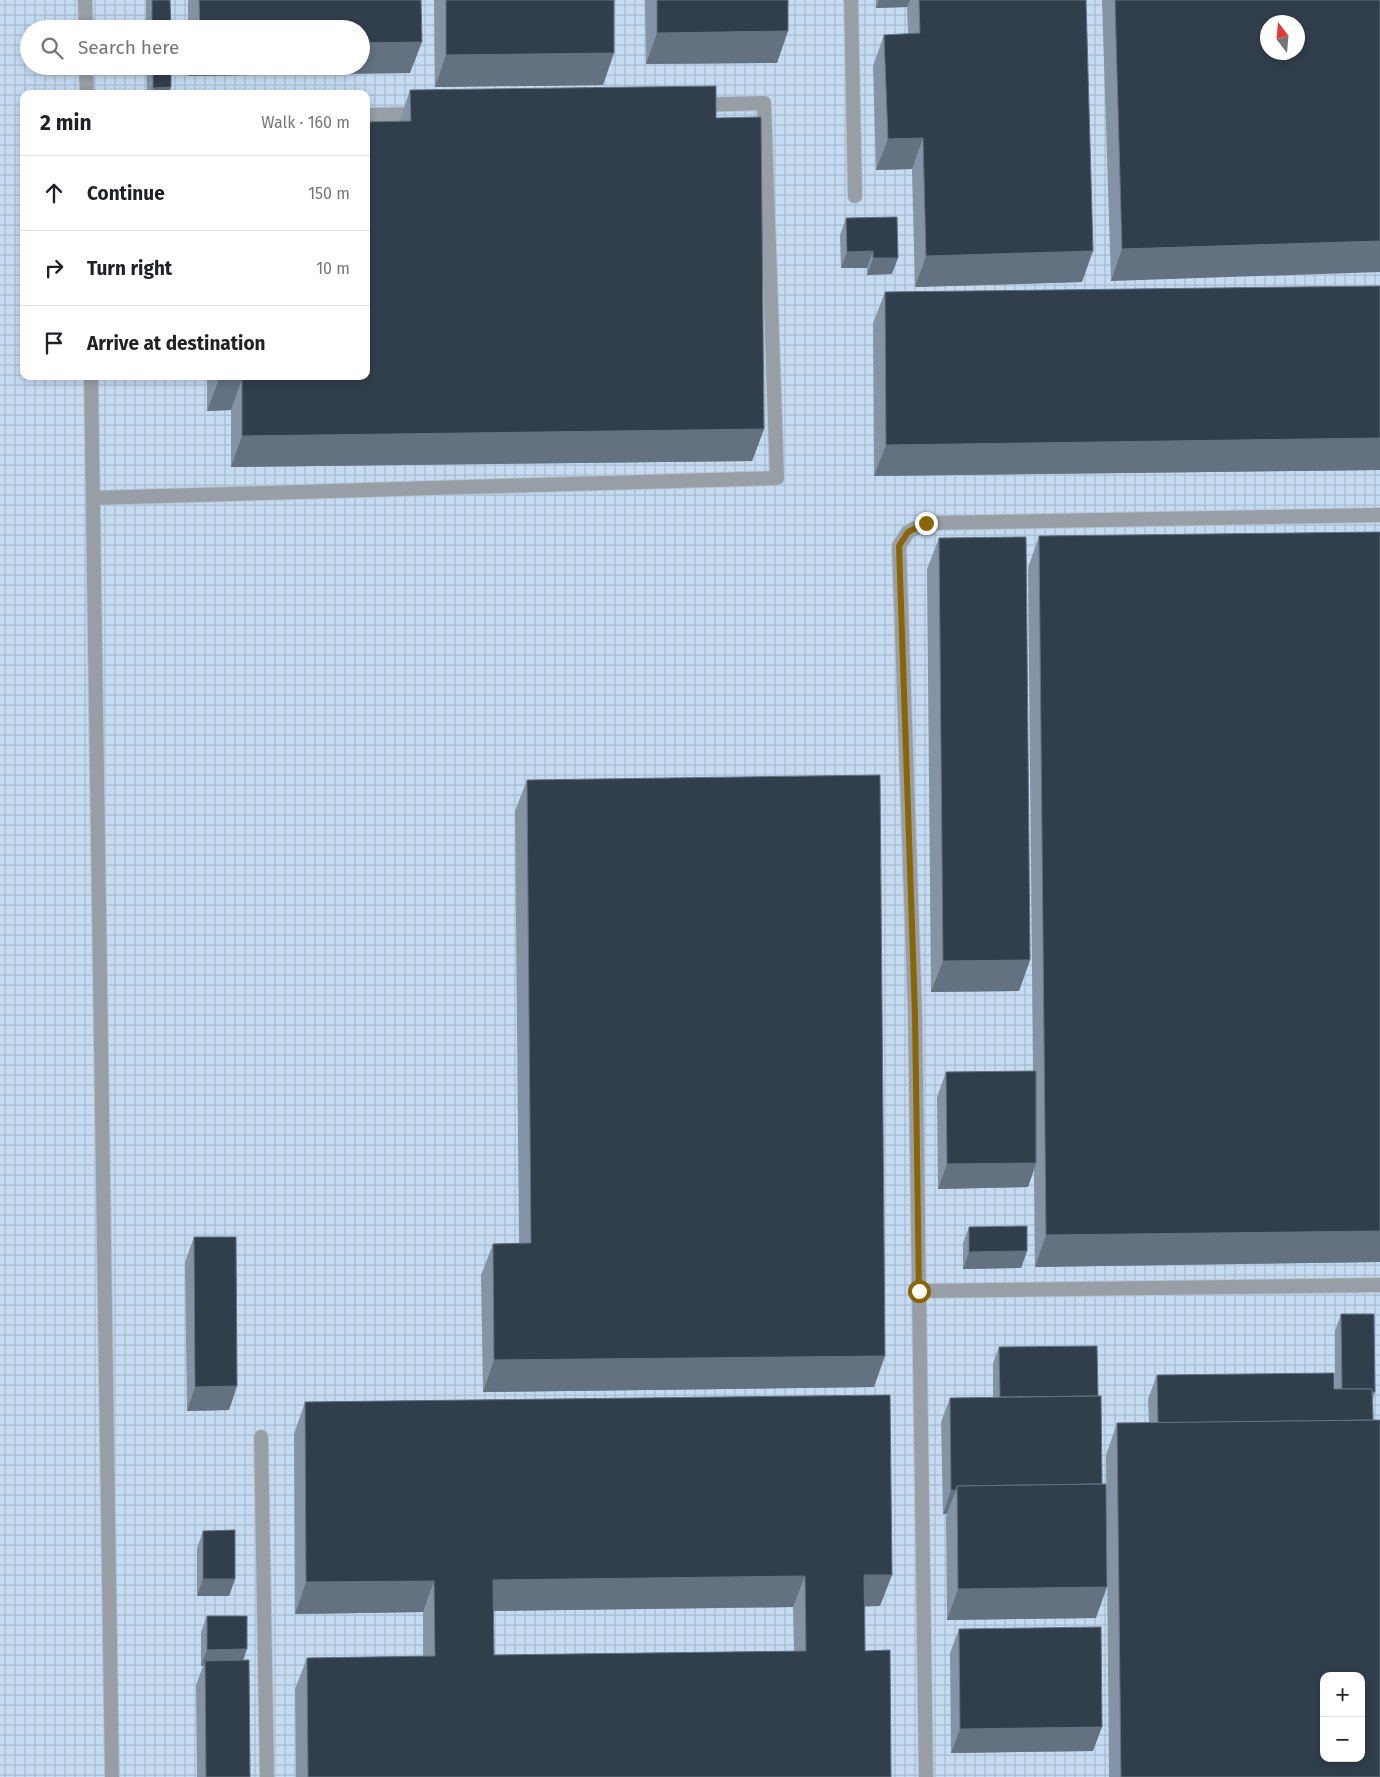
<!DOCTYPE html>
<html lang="en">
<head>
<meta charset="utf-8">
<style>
  :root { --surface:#fff; --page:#f6f6f6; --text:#202124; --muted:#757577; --line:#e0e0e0 }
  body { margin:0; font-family:"Fira Sans",sans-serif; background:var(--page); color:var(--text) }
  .controls { position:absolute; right:15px; bottom:15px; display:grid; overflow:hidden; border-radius:10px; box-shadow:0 2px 8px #0003 }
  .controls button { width:45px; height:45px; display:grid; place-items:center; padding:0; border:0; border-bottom:1px solid var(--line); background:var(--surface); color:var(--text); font:25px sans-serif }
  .compass { position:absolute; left:1260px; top:15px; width:45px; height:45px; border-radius:50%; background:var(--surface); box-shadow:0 2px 8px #0003; rotate:344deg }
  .stop { position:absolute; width:15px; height:15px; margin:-11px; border:4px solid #8a6503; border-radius:50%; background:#fff }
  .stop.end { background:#8a6503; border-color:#fff; box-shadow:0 1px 5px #0008 }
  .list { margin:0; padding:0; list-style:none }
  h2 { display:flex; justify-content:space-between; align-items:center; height:65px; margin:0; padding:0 20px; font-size:21px }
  h2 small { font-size:16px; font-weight:400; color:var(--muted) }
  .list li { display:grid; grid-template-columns:32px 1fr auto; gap:15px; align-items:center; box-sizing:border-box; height:75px; padding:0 20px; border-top:1px solid var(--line) }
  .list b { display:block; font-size:19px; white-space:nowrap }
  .list em { font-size:16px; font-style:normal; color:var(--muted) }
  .icon { flex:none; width:28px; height:28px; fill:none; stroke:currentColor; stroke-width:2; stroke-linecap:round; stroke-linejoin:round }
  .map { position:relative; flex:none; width:1380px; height:1777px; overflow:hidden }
  .search { position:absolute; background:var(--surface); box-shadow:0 2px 8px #0003; left:20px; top:20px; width:350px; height:55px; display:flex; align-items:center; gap:12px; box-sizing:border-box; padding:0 18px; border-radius:28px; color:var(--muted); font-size:19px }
  .panel { position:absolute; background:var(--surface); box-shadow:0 2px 8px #0003; left:20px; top:90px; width:350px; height:290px; border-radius:10px }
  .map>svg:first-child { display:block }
  .industrial { fill:url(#industrial-grid); fill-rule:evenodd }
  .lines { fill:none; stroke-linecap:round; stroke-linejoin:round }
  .service-casing { stroke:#b5c4d3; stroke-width:16 }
  .tertiary-casing { stroke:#b5c4d3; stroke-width:16 }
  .service { stroke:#989ea6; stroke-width:14 }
  .tertiary { stroke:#989ea6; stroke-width:14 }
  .wall { fill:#8594a4; fill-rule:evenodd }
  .shaded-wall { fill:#637180 }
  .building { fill:#313e4c; stroke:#637180; fill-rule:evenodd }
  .route { stroke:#8a6503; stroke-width:6 }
</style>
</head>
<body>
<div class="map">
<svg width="1380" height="1777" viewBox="0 0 1380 1777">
  <defs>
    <pattern id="industrial-grid" width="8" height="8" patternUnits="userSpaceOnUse" patternTransform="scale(1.25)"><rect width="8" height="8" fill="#c5dbf2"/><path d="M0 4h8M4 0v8" fill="none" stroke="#a8bbcf"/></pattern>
  </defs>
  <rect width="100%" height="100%" fill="#d9e9fb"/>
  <path class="industrial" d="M0 0H1380V1777H0ZM1268 22H1298V52H1268ZM29 29H361V66H29ZM24 94H366V376H24ZM1324 1676H1361V1758H1324Z"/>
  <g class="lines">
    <g class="service-casing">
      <g id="service">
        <path d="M851 0 855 196"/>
        <path d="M366 115 420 114"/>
        <path d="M93 498 777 478 764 103 697 105"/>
        <path d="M919 1291 1380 1285"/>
        <path d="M261 1437 267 1777"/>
        <path d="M926 1777 915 1014 899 546 908 532 926 523 1380 515"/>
      </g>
    </g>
    <g class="tertiary-casing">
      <g id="tertiary">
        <path d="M85 0 86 29"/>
        <path d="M86 66 87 94"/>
        <path d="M91 376 112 1777"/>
      </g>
    </g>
    <use href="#service" class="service"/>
    <use href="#tertiary" class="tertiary"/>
  </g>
  <g class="wall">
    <path d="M146 0H170L171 29H146Z"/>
    <path d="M188 0H421L410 73 188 76V66H361V29H188Z"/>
    <path d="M434 0H614L603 85 435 87Z"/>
    <path d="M645 0H788L777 63 646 64Z"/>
    <path d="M876 0H1086L1082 282 915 287 912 169 876 170 873 66 884 35 908 34 907 7 876 8Z"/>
    <path d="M1102 0H1380L1111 281Z"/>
    <path d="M146 66H171L169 94H147Z"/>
    <path d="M410 90 716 118 764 429 752 461 231 467V410L207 411V376H366L399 122Z"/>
    <path d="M846 218 892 274 867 275V268H841L840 235Z"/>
    <path d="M1380 286V470L874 476 873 323 885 292Z"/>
    <path d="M1380 532V1262L1035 1267 1034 1170 1028 1187 938 1189 937 1097 946 1072 1033 1071 1028 568 1039 536Z"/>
    <path d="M939 538 1030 960 1019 991 931 992 927 569Z"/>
    <path d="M527 780 874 1387 483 1392 481 1275 493 1244 519 1243 515 811Z"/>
    <path d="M969 1227 1027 1251 1021 1268 963 1269V1243Z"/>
    <path d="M194 1237 237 1386 229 1410 187 1411 185 1262Z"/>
    <path d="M1341 1314 1375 1392 1373 1399 1380 1777H1109L1106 1455 1117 1423H1149L1148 1399 1157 1375 1335 1389V1331Z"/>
    <path d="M999 1347 1096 1618 947 1620 946 1517 947 1514H943L941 1422 950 1398 993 1397V1363Z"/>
    <path d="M890 1395 880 1606H865V1651L891 1777H296L295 1689 307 1658 423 1656V1612L295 1614 294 1434 305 1402ZM793 1607 794 1651 494 1655 493 1611Z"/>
    <path d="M203 1531 235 1579 229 1596H197V1548Z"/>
    <path d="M207 1616 243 1660 250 1777H197L196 1685 203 1666H201V1632Z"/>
    <path d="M959 1629 1093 1751 951 1753 950 1653Z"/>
  </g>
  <g class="shaded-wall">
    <path d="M879 0H910L907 7 876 8Z"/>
    <path d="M788 31 777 63 646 64 657 33Z"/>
    <path d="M422 42 410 73 188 76 192 66H361V43Z"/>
    <path d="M614 53 603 85 435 87 446 55Z"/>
    <path d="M171 87 169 94H151L153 88Z"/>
    <path d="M923 138 912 169 876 170 888 139Z"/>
    <path d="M1380 241V272L1111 281 1122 249Z"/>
    <path d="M873 251 867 268H841L847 252Z"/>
    <path d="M1093 251 1082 282 915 287 926 256Z"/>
    <path d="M873 258H898L892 274 867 275Z"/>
    <path d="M219 379H242L231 410 207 411Z"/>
    <path d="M764 429 752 461 231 467 242 436Z"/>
    <path d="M1380 438V470L874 476 886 445Z"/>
    <path d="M1030 960 1019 991 931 992 943 961Z"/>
    <path d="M1036 1163 1028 1187 938 1189 947 1164Z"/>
    <path d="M1380 1231V1262L1035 1267 1046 1235Z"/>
    <path d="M1027 1251 1021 1268 963 1269 969 1252Z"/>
    <path d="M885 1356 874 1387 483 1392 494 1360Z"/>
    <path d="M237 1386 229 1410 187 1411 195 1387Z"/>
    <path d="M951 1490H956L947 1514H943Z"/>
    <path d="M864 1575H892L880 1606 853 1607Z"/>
    <path d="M805 1576 793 1607 481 1611 493 1580Z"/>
    <path d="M203 1579H235L229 1596H197Z"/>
    <path d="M434 1581 423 1612 295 1614 306 1582Z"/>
    <path d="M1107 1587 1096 1618 947 1620 958 1589Z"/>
    <path d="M247 1649 241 1666 205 1661 203 1666H201L207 1650Z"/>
    <path d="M1102 1727 1093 1751 951 1753 960 1729Z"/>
  </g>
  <g class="building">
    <path d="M152 0H170L171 29H152Z"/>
    <path d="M199 0H421L422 42 361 43V29H200Z"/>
    <path d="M446 0H614V53L446 55Z"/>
    <path d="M657 0H788V31L657 33Z"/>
    <path d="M919 0H1086L1093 251 926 256 923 138 888 139 884 35 920 33Z"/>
    <path d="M1115 0H1380V241L1122 249ZM1268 22H1298V52H1268Z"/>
    <path d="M153 66H171V87L153 88Z"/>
    <path d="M716 86V118L761 117 764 429 242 436V379H219V376H366V122L411 121 410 90Z"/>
    <path d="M897 217 898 258H873V251L847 252 846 218Z"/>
    <path d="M1380 286V438L886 445 885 292Z"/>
    <path d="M1380 532V1231L1046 1235 1039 536Z"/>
    <path d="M1026 537 1030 960 943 961 939 538Z"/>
    <path d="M880 775 885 1356 494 1360 493 1244 531 1243 527 780Z"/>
    <path d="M1036 1071V1163L947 1164 946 1072Z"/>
    <path d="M1027 1226V1251L969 1252V1227Z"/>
    <path d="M194 1237H236L237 1386 195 1387Z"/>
    <path d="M1341 1314H1374L1375 1392H1372V1389H1342Z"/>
    <path d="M1097 1346 1098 1396 1000 1397 999 1347Z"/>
    <path d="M1334 1373V1389H1372L1373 1420 1158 1423 1157 1375Z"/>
    <path d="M890 1395 892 1575H864L865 1651 890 1650 891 1777H308L307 1658 435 1656 434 1581 306 1582 305 1402ZM805 1576 806 1651 494 1655 493 1580Z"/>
    <path d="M1101 1396 1102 1484 957 1486 956 1490H951L950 1398Z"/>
    <path d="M1380 1420V1777H1121L1117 1423ZM1324 1676H1361V1758H1324Z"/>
    <path d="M1106 1484 1107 1587 958 1589 957 1486Z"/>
    <path d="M235 1530V1579H203V1531Z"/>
    <path d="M207 1616H247V1649L207 1650Z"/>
    <path d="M1101 1627 1102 1727 960 1729 959 1629Z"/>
    <path d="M249 1660 250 1777H206L205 1661Z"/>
  </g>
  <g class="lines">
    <path class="route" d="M919 1291 915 1014 899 546 908 532 926 523"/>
  </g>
</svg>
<div class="controls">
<button>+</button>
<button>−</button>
</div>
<svg class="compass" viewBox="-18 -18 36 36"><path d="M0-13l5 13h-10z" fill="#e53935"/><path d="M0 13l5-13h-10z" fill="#757577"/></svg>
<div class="stop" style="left:919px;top:1291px"></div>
<div class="stop end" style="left:926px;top:523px"></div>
<div class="search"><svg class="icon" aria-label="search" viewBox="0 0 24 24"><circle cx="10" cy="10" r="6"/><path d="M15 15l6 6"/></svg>Search here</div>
<section class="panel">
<h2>2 min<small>Walk · 160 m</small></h2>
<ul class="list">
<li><svg class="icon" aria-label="ahead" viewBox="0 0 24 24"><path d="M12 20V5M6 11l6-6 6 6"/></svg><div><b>Continue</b></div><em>150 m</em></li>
<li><svg class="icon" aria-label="right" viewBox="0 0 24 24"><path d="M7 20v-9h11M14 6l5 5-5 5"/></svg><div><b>Turn right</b></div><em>10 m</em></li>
<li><svg class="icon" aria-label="arrive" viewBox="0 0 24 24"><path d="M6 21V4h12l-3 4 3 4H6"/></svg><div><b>Arrive at destination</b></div></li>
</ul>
</section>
</div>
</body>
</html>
